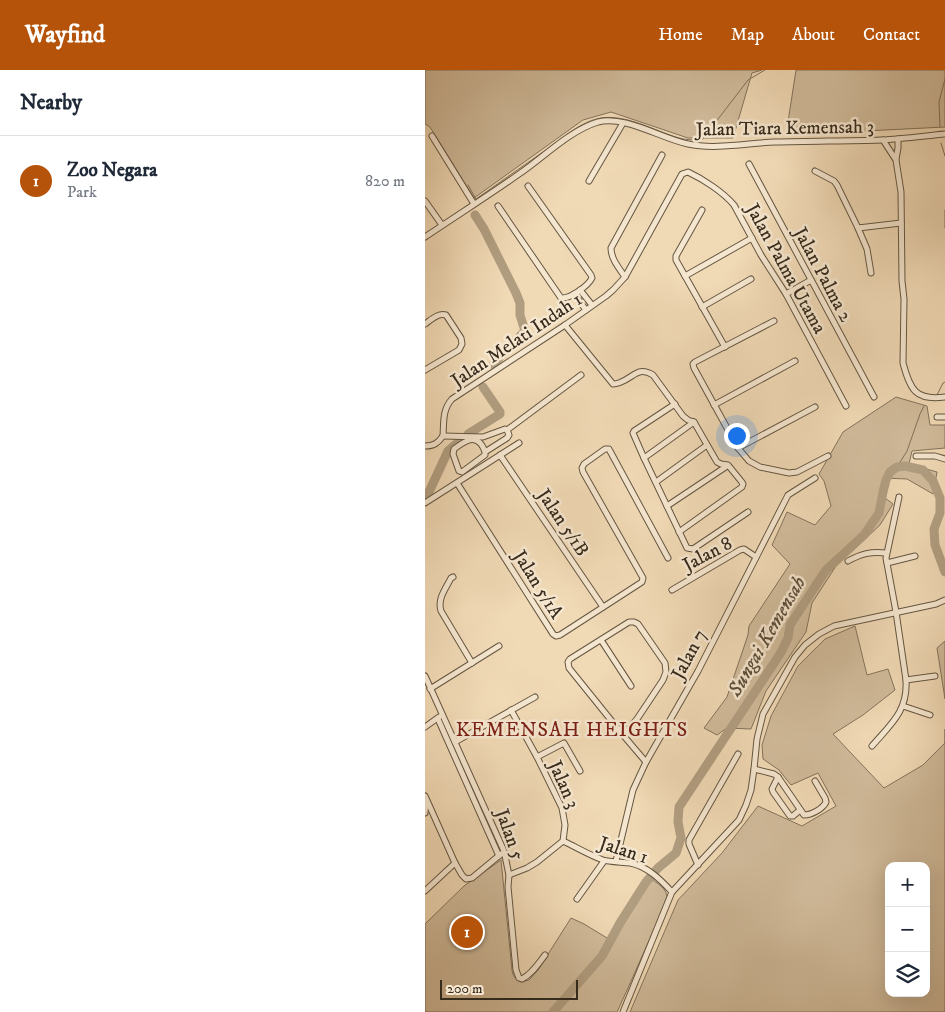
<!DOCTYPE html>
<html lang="en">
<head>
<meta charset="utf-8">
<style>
  :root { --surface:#fff; --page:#f6f6f7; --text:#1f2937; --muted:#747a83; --line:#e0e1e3; --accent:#b45309 }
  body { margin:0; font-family:"IM FELL DW Pica",serif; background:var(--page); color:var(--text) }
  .controls { position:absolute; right:15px; bottom:15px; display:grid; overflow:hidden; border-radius:10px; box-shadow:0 5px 20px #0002 }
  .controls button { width:45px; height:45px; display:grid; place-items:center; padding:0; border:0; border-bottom:1px solid var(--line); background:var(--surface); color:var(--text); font:25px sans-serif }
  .scale { position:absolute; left:15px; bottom:12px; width:138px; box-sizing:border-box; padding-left:5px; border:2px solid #372b1c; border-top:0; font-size:14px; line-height:18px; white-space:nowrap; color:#372b1c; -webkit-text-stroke:4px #f5e6cf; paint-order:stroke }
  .you { position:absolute; left:311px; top:365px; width:18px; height:18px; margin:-12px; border:4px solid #fff; border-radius:50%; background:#1a73e8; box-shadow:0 0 0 8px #1a73e833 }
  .badge { display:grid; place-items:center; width:32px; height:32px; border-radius:50%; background:var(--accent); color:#fff; font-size:16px; font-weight:700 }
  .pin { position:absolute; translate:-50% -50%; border:2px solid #fff; box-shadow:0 1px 5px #0006 }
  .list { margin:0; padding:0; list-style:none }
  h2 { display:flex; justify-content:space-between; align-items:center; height:65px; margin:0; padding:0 20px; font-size:21px }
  h2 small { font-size:16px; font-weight:400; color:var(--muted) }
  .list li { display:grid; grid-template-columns:32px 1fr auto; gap:15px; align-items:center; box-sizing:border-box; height:90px; padding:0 20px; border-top:1px solid var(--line) }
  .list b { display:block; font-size:19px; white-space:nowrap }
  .list p { margin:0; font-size:16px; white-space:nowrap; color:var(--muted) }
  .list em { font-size:16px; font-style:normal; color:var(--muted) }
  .icon { flex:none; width:28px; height:28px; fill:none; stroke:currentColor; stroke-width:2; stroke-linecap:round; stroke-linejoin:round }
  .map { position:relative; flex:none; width:520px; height:942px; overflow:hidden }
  header { display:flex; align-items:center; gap:30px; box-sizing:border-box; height:70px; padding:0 25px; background:var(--accent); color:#fff }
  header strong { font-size:24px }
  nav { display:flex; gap:28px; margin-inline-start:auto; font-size:18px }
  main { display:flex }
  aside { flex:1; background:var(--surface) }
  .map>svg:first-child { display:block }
  .green { fill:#d1bb9b; stroke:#84735c; fill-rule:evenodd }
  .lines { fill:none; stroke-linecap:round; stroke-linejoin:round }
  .stream { stroke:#807059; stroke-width:1 }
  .river { stroke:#b19e81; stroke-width:9 }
  .minor-casing { stroke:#655642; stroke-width:7 }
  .minor { stroke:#f5e6cf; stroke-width:5 }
  .labels { text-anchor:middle; stroke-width:5; stroke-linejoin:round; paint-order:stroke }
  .street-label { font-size:19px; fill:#372b1c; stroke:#f5e6cf }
  .water-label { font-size:20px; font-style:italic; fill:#5c4e3a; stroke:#f5e6cf }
  .neighbourhood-label { font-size:20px; letter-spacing:1px; fill:#7a1f14; stroke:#f5e6cf }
</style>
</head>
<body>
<header>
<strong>Wayfind</strong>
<nav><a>Home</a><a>Map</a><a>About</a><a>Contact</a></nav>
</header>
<main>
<aside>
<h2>Nearby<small></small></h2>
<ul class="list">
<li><span class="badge">1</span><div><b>Zoo Negara</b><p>Park</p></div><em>820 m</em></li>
</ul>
</aside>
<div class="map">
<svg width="520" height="942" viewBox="0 0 520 942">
  <rect width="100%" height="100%" fill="#f0d9b5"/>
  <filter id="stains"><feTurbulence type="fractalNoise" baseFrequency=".004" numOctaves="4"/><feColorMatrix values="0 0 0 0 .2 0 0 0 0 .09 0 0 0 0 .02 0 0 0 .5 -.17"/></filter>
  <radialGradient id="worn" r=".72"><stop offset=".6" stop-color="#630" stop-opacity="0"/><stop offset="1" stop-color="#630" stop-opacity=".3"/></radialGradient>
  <g class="green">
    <path d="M0 0H337L327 3 308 68H263L186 42 158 50 49 128 5 57 0 54Z"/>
    <path d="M371 0H520V57L361 65Z"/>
    <path d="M471 327 502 336 505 355H520V378L487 381 484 394 512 402 508 424 482 409 458 408 460 428 468 434 455 455 411 496 387 533 381 562 341 621 326 659 302 658 292 665 279 658 302 627 323 565 324 556 365 494 347 475 362 442 390 455 406 436 399 411 394 404 418 362Z"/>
    <path d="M430 556 442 605 463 599 470 620 438 645 408 664 459 718 498 695 520 673V659V942H205L253 830 297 783 333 736 377 756 411 736 393 703 366 715 354 700 338 689 337 675 346 646 373 596 400 569ZM464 796H501V923H464Z"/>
    <path d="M520 571V629L512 578Z"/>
    <path d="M76 790 87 900C88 906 90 909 96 912L104 910 113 900 146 848 159 854 187 871 209 828 223 807C232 813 243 818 242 830L203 918 192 942H0V854L39 816Z"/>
  </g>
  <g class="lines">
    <g class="stream">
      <path d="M515 57 514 32 520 9"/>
      <path d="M141 65C151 58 163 50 176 48 201 44 230 61 254 68 261 70 269 70 277 70L323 10 340 0"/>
      <path d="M516 73 520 86"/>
      <path d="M43 115 51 129 138 68"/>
      <path d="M520 140V158"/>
      <path d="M512 325 518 313 520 312"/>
      <path d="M472 397 482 381 495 344 499 336"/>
    </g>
    <g class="river">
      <path d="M50 145 59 159 91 223 95 233V245L100 261 69 293 71 299"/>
      <path d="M43 364 75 344V342L58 317"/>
      <path d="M0 426 3 424 23 381 36 370"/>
      <path d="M128 942 177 886 195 853 221 812 233 798 251 783 256 768 253 752 254 737 355 584 363 568 365 555 389 518 401 500 439 465 454 443 458 422 461 410 465 402 472 397 480 396 498 400 508 411 515 428V443L509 459 510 475 520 502"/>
    </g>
    <g class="minor-casing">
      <g id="minor">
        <path d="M7 66 49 134"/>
        <path d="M458 70 471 90 476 122 477 211 479 229 478 293C485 320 491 331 520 327"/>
        <path d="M471 89 473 78V69"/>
        <path d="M324 94 449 327"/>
        <path d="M390 101 409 111 412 115 433 158 442 179 446 203"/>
        <path d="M164 111 198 53"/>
        <path d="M0 131 17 155"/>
        <path d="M73 136 136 228C145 229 163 216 167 208L166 205 103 116"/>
        <path d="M277 140 251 186V190L300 277"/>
        <path d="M433 158 476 153"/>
        <path d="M0 167C31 146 63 126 94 104 119 87 144 61 173 52 200 45 237 69 263 74 290 80 323 73 350 72 385 71 421 71 456 70 477 69 499 66 520 64"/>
        <path d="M260 206 327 168"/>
        <path d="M200 207C194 198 186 189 186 178L237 85"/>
        <path d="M155 220 167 235"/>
        <path d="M149 224 161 240"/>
        <path d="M361 224 386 210"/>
        <path d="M277 237 326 209"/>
        <path d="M349 251 270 292 268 294 269 298 313 378 324 391 335 397 364 403 372 402 403 386"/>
        <path d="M0 254C7 249 13 243 21 245L36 268 37 274 34 280 0 300"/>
        <path d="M140 255 188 314C189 314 195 313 196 312 209 307 213 296 228 305L258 346 263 350 269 352 292 392 296 394 303 395 316 411 318 414 317 417 254 462"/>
        <path d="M250 334 209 361 208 363 219 388 262 478 268 479 323 442"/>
        <path d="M289 335 370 291"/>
        <path d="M512 347H520"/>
        <path d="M18 366C19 353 17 340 27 329L140 255 181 226 188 220 200 207 257 104 263 102C278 109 298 122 309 135L336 185 361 224 421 336"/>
        <path d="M18 366 58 367 80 359 82 360 156 305"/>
        <path d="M0 376C9 376 13 373 18 366"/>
        <path d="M313 378 390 337"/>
        <path d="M60 382C53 362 41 370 29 379L28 384 34 401 37 402 60 385V382L82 368 84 365 82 360"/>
        <path d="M75 385 178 537"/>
        <path d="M491 386H510L520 389"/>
        <path d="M219 388 269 352"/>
        <path d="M231 412 282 375"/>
        <path d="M32 413 128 564 131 566 135 565 217 512 218 508 158 402 157 398 159 394 180 379H184L185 381 243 488"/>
        <path d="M0 433 94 373"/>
        <path d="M242 436 302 396"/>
        <path d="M423 491C436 484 446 481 461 483"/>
        <path d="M462 493 490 486"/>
        <path d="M28 507 26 508C21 518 12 529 16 541L47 593"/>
        <path d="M247 520 315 480 319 479 331 487"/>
        <path d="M176 570 206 616"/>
        <path d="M0 606 79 781 84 805 83 817 91 900 94 908 97 909C107 904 113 894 120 885"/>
        <path d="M481 610 510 606"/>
        <path d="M5 619 74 576"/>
        <path d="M478 636 505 645"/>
        <path d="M13 649 74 786"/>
        <path d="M0 657 14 647"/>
        <path d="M198 665 212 649 238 610 241 602 240 593 213 554 209 552H204L145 589 143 592 144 598 198 665 221 692"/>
        <path d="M30 672 110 627"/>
        <path d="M447 676C466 654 483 641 481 610L471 542 461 488 474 427"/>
        <path d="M112 687 139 673 155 701"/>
        <path d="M329 699 349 704 353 707 379 745C386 745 398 739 401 732L400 728 390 711"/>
        <path d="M353 707 347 719 348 722 365 746H368L375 740"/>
        <path d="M0 726 30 793 37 805 41 809 47 808 76 784"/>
        <path d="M0 743 1 731"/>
        <path d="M138 771C151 777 164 785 178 790 184 792 197 792 205 793 222 796 236 810 247 822"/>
        <path d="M191 791 208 720 221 692 273 601 363 425 390 408"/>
        <path d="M273 795 264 774V770L313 684"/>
        <path d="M84 805 102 798 112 792 138 771 140 755 137 738 112 687 86 640"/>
        <path d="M0 821 30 793"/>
        <path d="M152 829 179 791"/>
        <path d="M198 942 247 822 314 750 321 735 326 720 329 699 332 669 338 644 370 587 380 575 394 564 409 556 511 534 520 530"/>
      </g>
    </g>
    <use href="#minor" class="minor"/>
  </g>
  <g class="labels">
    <g class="street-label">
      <text transform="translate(360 57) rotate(-1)" y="7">Jalan Tiara Kemensah 3</text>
      <text transform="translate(362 198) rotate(61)" y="7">Jalan Palma Utama</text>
      <text transform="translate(399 204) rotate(62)" y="7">Jalan Palma 2</text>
      <text transform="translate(91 269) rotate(-34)" y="7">Jalan Melati Indah 1</text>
      <text transform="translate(139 452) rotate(56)" y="7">Jalan 5/1B</text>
      <text transform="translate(282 483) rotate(-28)" y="7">Jalan 8</text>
      <text transform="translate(114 514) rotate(58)" y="7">Jalan 5/1A</text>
      <text transform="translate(263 584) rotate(-62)" y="7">Jalan 7</text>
      <text transform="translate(140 714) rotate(66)" y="7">Jalan 3</text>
      <text transform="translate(86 764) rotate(70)" y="7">Jalan 5</text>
      <text transform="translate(199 779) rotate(18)" y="7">Jalan 1</text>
    </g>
    <g class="water-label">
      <text transform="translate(341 566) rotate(-60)" y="7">Sungai Kemensah</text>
    </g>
    <g class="neighbourhood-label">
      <text x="147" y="666">KEMENSAH HEIGHTS</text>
    </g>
  </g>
  <rect width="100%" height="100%" filter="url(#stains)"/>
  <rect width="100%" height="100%" fill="url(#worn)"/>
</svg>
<div class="controls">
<button>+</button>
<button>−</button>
<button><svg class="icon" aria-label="layers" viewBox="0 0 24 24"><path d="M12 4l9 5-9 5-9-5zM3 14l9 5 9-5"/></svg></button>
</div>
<div class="scale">200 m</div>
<div class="you"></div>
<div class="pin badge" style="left:42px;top:862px">1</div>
</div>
</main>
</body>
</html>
